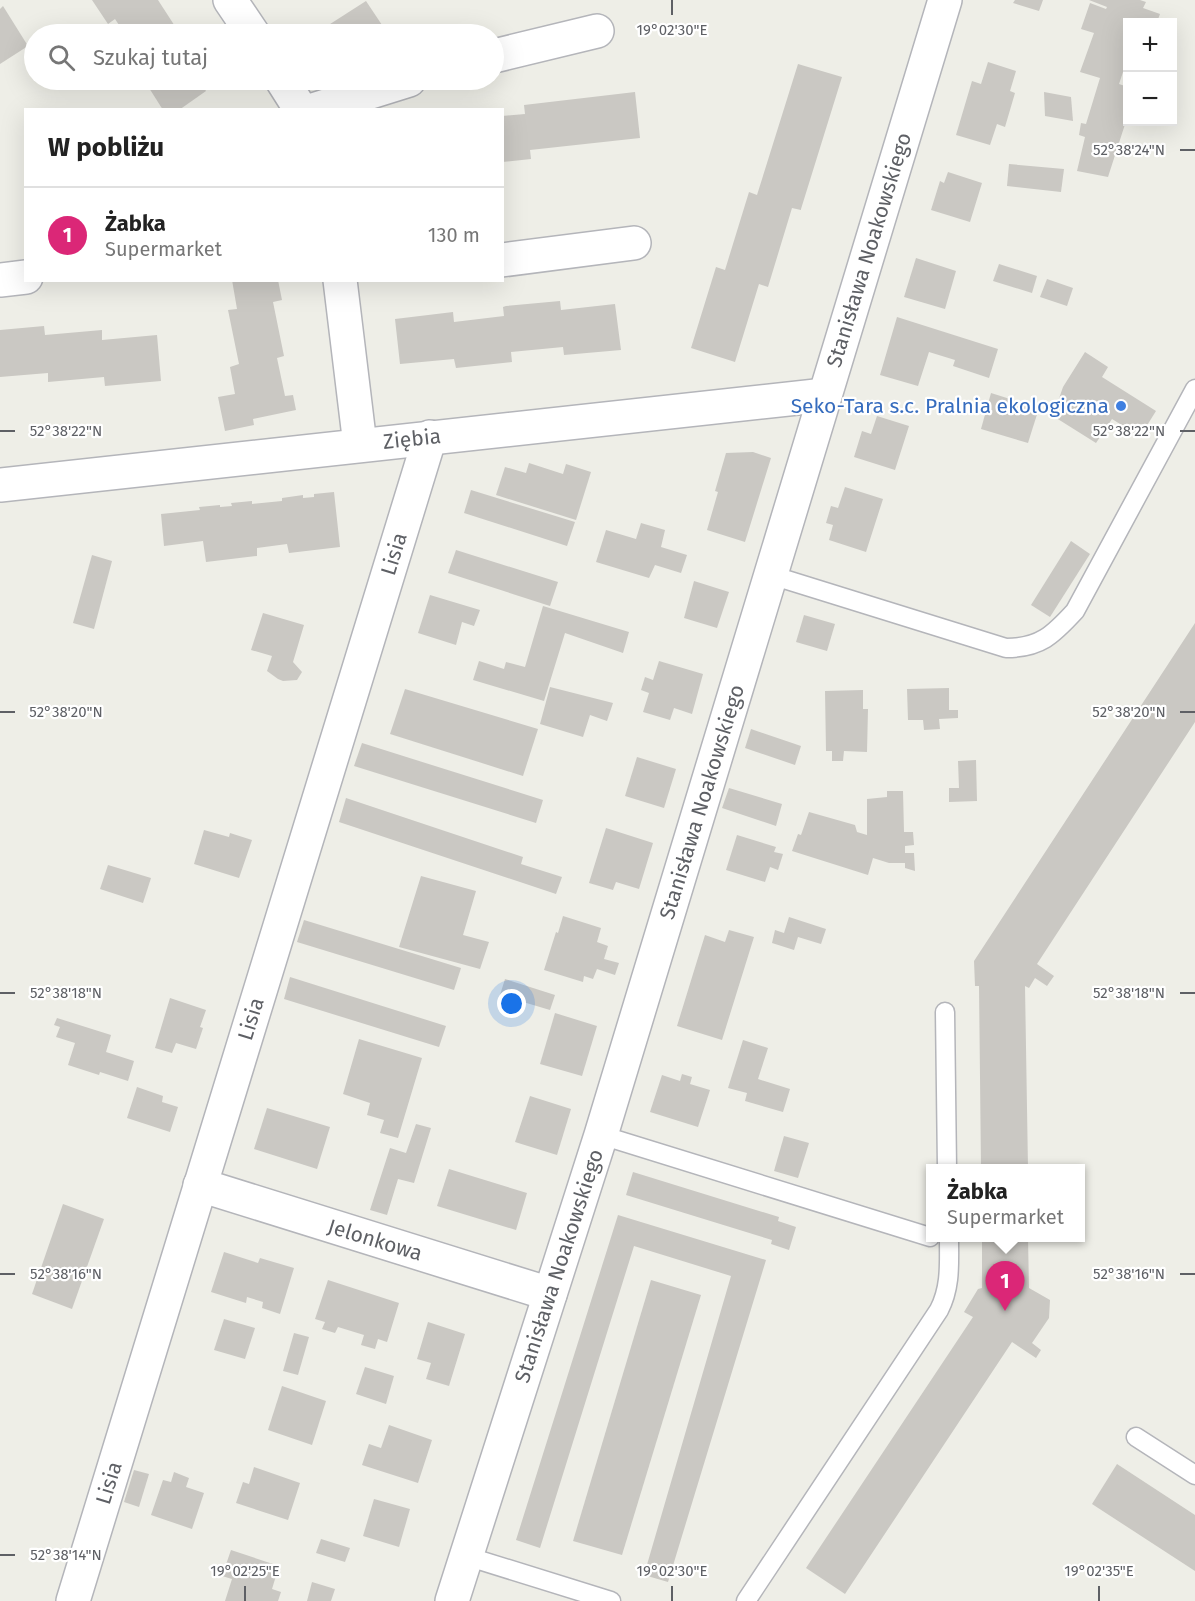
<!DOCTYPE html>
<html lang="pl">
<head>
<meta charset="utf-8">
<style>
  :root { --surface:#fff; --page:#f6f6f6; --text:#222; --muted:#767676; --line:#e0e0e0; --accent:#db2777 }
  body { margin:0; font-family:"Fira Sans",sans-serif; background:var(--page); color:var(--text) }
  .controls { position:absolute; right:18px; top:18px; display:grid; overflow:hidden; border-radius:0px; box-shadow:0 6px 24px #0002 }
  .controls button { width:54px; height:54px; display:grid; place-items:center; padding:0; border:0; border-bottom:2px solid var(--line); background:var(--surface); color:var(--text); font:30px sans-serif }
  .you { position:absolute; left:512px; top:1004px; width:21px; height:21px; margin:-15px; border:4px solid #fff; border-radius:50%; background:#1a73e8; box-shadow:0 0 0 9px #1a73e833 }
  .badge { display:grid; place-items:center; width:39px; height:39px; border-radius:50%; background:var(--accent); color:#fff; font-size:20px; font-weight:700 }
  .pin { position:absolute; translate:-50% -50px; filter:drop-shadow(0 2px 3px #0008) }
  .pin::after { content:''; position:absolute; top:32px; width:21px; height:18px; background:inherit; clip-path:polygon(0 0,100% 0,50% 100%) }
  .popup { position:absolute; left:926px; top:1164px; width:159px; height:78px; box-sizing:border-box; display:grid; place-content:center; border-radius:0px; background:var(--surface); filter:drop-shadow(0 2px 4px #0005); font-size:20px; white-space:nowrap; color:var(--muted) }
  .popup b { font-size:22px; color:var(--text) }
  .popup::after { content:''; position:absolute; left:50%; top:100%; margin-left:-12px; border:12px solid transparent; border-top-color:var(--surface) }
  .list { margin:0; padding:0; list-style:none }
  h2 { display:flex; justify-content:space-between; align-items:center; height:78px; margin:0; padding:0 24px; font-size:26px }
  h2 small { font-size:20px; font-weight:400; color:var(--muted) }
  .list li { display:grid; grid-template-columns:39px 1fr auto; gap:18px; align-items:center; box-sizing:border-box; height:96px; padding:0 24px; border-top:2px solid var(--line) }
  .list b { display:block; font-size:22px; white-space:nowrap }
  .list p { margin:0; font-size:20px; white-space:nowrap; color:var(--muted) }
  .list em { font-size:20px; font-style:normal; color:var(--muted) }
  .icon { flex:none; width:33px; height:33px; fill:none; stroke:currentColor; stroke-width:2; stroke-linecap:round; stroke-linejoin:round }
  .map { position:relative; flex:none; width:1195px; height:1601px; overflow:hidden }
  .search { position:absolute; background:var(--surface); box-shadow:0 6px 24px #0002; left:24px; top:24px; width:480px; height:66px; display:flex; align-items:center; gap:15px; box-sizing:border-box; padding:0 21px; border-radius:33px; color:var(--muted); font-size:22px }
  .panel { position:absolute; background:var(--surface); box-shadow:0 6px 24px #0002; left:24px; top:108px; width:480px; height:174px; border-radius:0px }
  .map>svg:first-child { display:block }
  .building { fill:#cac8c3 }
  .lines { fill:none; stroke-linecap:round; stroke-linejoin:round }
  .lane-casing { stroke:#b4b5ba; stroke-width:21 }
  .street-casing { stroke:#b4b5ba; stroke-width:36 }
  .lane { stroke:#fff; stroke-width:18 }
  .street { stroke:#fff; stroke-width:33 }
  .ticks { fill:none; stroke:#5e6065; stroke-width:2 }
  .shop-dot { fill:#3f7fe0; stroke:#fff; stroke-width:2 }
  .labels { text-anchor:middle; stroke-width:4.5; stroke-linejoin:round; paint-order:stroke }
  .street-label { font-size:21px; fill:#5e6065; stroke:#fff }
  .shop-label { font-size:21px; fill:#366cbe; stroke:#fff; text-anchor:end }
  .ticks-label { font-size:15px; text-anchor:middle; fill:#5e6065; stroke:#fff; stroke-width:4.5; stroke-linejoin:round; paint-order:stroke }
</style>
</head>
<body>
<div class="map">
<svg width="1195" height="1601" viewBox="0 0 1195 1601">
  <rect width="100%" height="100%" fill="#eeeee7"/>
  <g class="building">
    <path d="M92 0H158L180 34H125L115 19 108 24Z"/>
    <path d="M1015 0H1043L1039 11 1013 3Z"/>
    <path d="M1089 0H1140L1146 2 1143 8 1160 14 1157 22H1128V57L1119 84 1128 87V115L1108 177 1077 171 1085 137 1079 135 1081 123 1086 124 1100 78 1080 72 1094 33 1081 29 1090 3 1106 9 1107 7Z"/>
    <path d="M366 1 388 34H332L327 26Z"/>
    <path d="M3 6 28 46 0 64V9Z"/>
    <path d="M988 62 1016 71 1010 91 1015 93 1005 127 997 124 990 145 956 135 972 81 981 84Z"/>
    <path d="M798 64 842 77 801 209V210L792 208 768 287 759 284 735 362 691 348 716 267 725 270 749 192 757 195Z"/>
    <path d="M144 80H199L206 91 179 110H163Z"/>
    <path d="M635 92 640 138 530 150 531 159 502 162V116L525 114 524 105Z"/>
    <path d="M1044 92 1071 97 1073 121 1045 116Z"/>
    <path d="M1009 164 1064 169 1061 192 1007 186Z"/>
    <path d="M948 172 982 183 970 222 931 210 940 181 944 183Z"/>
    <path d="M916 258 956 271 945 309 904 297Z"/>
    <path d="M999 264 1037 276 1032 293 993 281Z"/>
    <path d="M1047 279 1073 288 1067 306 1040 297Z"/>
    <path d="M232 280H278L282 300 273 302 284 356 277 358 285 396 293 395 296 410 253 419 254 425 225 431 218 397 235 394 230 367 239 364 228 310 237 309Z"/>
    <path d="M560 301 561 310 615 304 621 350 564 355 563 347 511 352 512 362 456 368 454 359 400 364 395 319 453 312 454 322 504 316 503 307 506 306Z"/>
    <path d="M897 317 998 349 989 378 953 366 955 360 929 352 918 386 880 375Z"/>
    <path d="M44 326 45 335 102 330V340L157 335 161 381 105 386 104 377 48 382V373L0 377V330Z"/>
    <path d="M1085 352 1108 367 1102 377 1156 411 1146 427 1141 424 1136 434 1112 419 1096 443 1053 416 1063 387Z"/>
    <path d="M991 393 1039 408 1028 443 981 429Z"/>
    <path d="M877 416 909 426 895 470 854 457 862 431 871 434Z"/>
    <path d="M753 452 771 458 745 542 707 530 718 492 715 491 726 453Z"/>
    <path d="M529 463 563 474 566 464 591 472 576 520 496 495 505 467 526 473Z"/>
    <path d="M845 487 883 499 866 552 829 540 833 525 826 523 831 506 838 508Z"/>
    <path d="M471 490 575 522 567 546 464 513Z"/>
    <path d="M334 492 340 547 289 553 287 544 257 548V556L206 562 203 541 164 546 161 514 200 510 199 507 220 505V507L232 506 231 503 252 501V504L282 501V498L303 495V498L314 497V494Z"/>
    <path d="M641 523 665 530 661 547 687 555 681 573 655 565 649 578 596 562 606 530 636 539Z"/>
    <path d="M1071 541 1090 554 1050 617 1031 605Z"/>
    <path d="M456 550 558 582 550 606 448 573Z"/>
    <path d="M92 555 112 561 94 629 73 623Z"/>
    <path d="M694 581 729 592 717 628 684 618Z"/>
    <path d="M430 595 480 610 474 626 462 622 456 645 418 633Z"/>
    <path d="M543 606 629 632 623 653 565 633 544 701 473 680 479 661 504 669 506 662 525 667Z"/>
    <path d="M263 613 304 625 293 662 302 672 297 680 283 681 278 679 267 671 272 656 251 650Z"/>
    <path d="M804 615 835 624 827 651 796 642Z"/>
    <path d="M1195 623V722L1037 964 1054 976 1047 986 1035 978 1029 988 1025 986 1028 1168H981L979 986H975L974 961Z"/>
    <path d="M659 661 703 674 692 714 674 708 670 720 643 712 649 693 641 690 645 677 653 680Z"/>
    <path d="M550 687 613 703 607 721 590 715 583 737 540 724Z"/>
    <path d="M949 688V710H958V718L939 719 940 729 924 730 923 720H908L907 689Z"/>
    <path d="M405 689 538 729 523 776 390 734Z"/>
    <path d="M863 690V709H868L867 752 844 751 843 761H832V751H826L825 691Z"/>
    <path d="M751 729 801 746 795 765 745 748Z"/>
    <path d="M362 743 543 800 536 823 354 766Z"/>
    <path d="M637 757 676 769 664 808 625 796Z"/>
    <path d="M976 760 977 801 949 802V788H959L958 761Z"/>
    <path d="M729 788 782 804 776 826 722 808Z"/>
    <path d="M887 791H903L904 832H913L914 845 905 846V853H914L915 871 905 868V863H889L873 858 868 875 792 851 798 834 801 835 809 812 855 825 857 832 867 835V799L887 797Z"/>
    <path d="M346 798 523 857 521 864 562 877 556 894 339 822Z"/>
    <path d="M606 828 653 843 639 889 616 882 613 890 589 883Z"/>
    <path d="M204 830 229 837 230 833 252 840 239 878 194 864Z"/>
    <path d="M737 835 776 847 774 852 783 854 778 870 770 867 765 882 726 870Z"/>
    <path d="M108 865 151 878 143 903 100 889Z"/>
    <path d="M421 876 476 891 463 935 489 942 480 969 399 947Z"/>
    <path d="M563 916 601 928 597 942 608 946 604 959 619 963 615 975 597 969 593 979 584 976 583 982 544 970 556 932 558 933Z"/>
    <path d="M789 917 826 929 821 944 798 937 794 950 772 943 775 930 784 933Z"/>
    <path d="M304 920 461 968 454 990 297 942Z"/>
    <path d="M729 930 754 937 722 1040 677 1026 705 935 725 942Z"/>
    <path d="M290 977 446 1026 439 1047 284 999Z"/>
    <path d="M505 979 555 995 550 1010 500 995Z"/>
    <path d="M170 998 206 1010 200 1027 203 1028 196 1049 176 1043 172 1053 155 1048Z"/>
    <path d="M555 1013 597 1026 582 1076 540 1064Z"/>
    <path d="M57 1018 111 1035 106 1052 134 1061 128 1081 100 1072 99 1075 68 1065 75 1043 56 1037 60 1027 54 1025Z"/>
    <path d="M359 1039 422 1058 398 1138 380 1133 384 1120 367 1115 370 1103 343 1094Z"/>
    <path d="M743 1040 768 1048 758 1079 790 1089 783 1112 745 1101 747 1093 728 1088Z"/>
    <path d="M682 1074 692 1077 690 1084 710 1090 698 1127 650 1112 662 1075 680 1081Z"/>
    <path d="M137 1087 163 1096 162 1102 178 1107 170 1132 127 1118Z"/>
    <path d="M530 1096 571 1109 557 1155 515 1142Z"/>
    <path d="M267 1108 330 1127 317 1169 254 1149Z"/>
    <path d="M416 1124 431 1128 414 1183 398 1179 387 1215 370 1210 390 1148 406 1153Z"/>
    <path d="M784 1136 809 1143 798 1178 774 1171Z"/>
    <path d="M449 1169 527 1193 516 1230 437 1206Z"/>
    <path d="M633 1172 779 1217 778 1221 796 1227 789 1250 771 1244 772 1240 626 1195Z"/>
    <path d="M63 1204 104 1219 72 1309 32 1294Z"/>
    <path d="M618 1215 766 1260 668 1582 644 1575 731 1276 634 1246 540 1548 516 1540Z"/>
    <path d="M982 1238H1028L1029 1288 1050 1300 1049 1318 1032 1343 1041 1350 1036 1358 1012 1342 845 1594 806 1568 973 1317 964 1312 978 1289 982 1288Z"/>
    <path d="M224 1252 258 1263 260 1258 294 1268 280 1314 262 1308 263 1302 247 1297 246 1303 211 1292Z"/>
    <path d="M328 1280 399 1303 387 1342 378 1339 375 1349 361 1345 364 1335 338 1327 335 1333 322 1329 325 1322 315 1319Z"/>
    <path d="M651 1280 701 1295 622 1555 573 1541Z"/>
    <path d="M224 1319 255 1328 245 1359 214 1350Z"/>
    <path d="M428 1322 465 1334 449 1386 426 1379 431 1363 417 1359Z"/>
    <path d="M294 1333 309 1337 298 1375 283 1371Z"/>
    <path d="M365 1367 394 1376 386 1404 356 1394Z"/>
    <path d="M282 1386 326 1401 312 1445 268 1430Z"/>
    <path d="M389 1425 432 1440 418 1483 362 1465 369 1444 381 1448Z"/>
    <path d="M1117 1464 1195 1515V1571L1092 1504Z"/>
    <path d="M254 1467 300 1483 288 1520 236 1503 243 1482 249 1484Z"/>
    <path d="M134 1470 149 1474 139 1507 124 1502Z"/>
    <path d="M174 1472 189 1478 186 1487 204 1493 192 1529 151 1515 163 1480 171 1482Z"/>
    <path d="M374 1499 410 1509 399 1547 363 1536Z"/>
    <path d="M321 1539 350 1548 345 1562 316 1553Z"/>
    <path d="M231 1550 279 1566 272 1589 281 1592 278 1601H225L232 1579 222 1576Z"/>
    <path d="M312 1582 335 1589 331 1601H307Z"/>
  </g>
  <g class="lines">
    <g class="lane-casing">
      <g id="lane">
        <path d="M771 575 1006 648C1040 648 1053 635 1075 611L1195 389"/>
        <path d="M945 1012 947 1168"/>
        <path d="M601 1135 930 1237"/>
        <path d="M1136 1437 1195 1475"/>
        <path d="M466 1556 611 1601"/>
        <path d="M746 1601 939 1310C951 1287 949 1263 949 1238"/>
      </g>
    </g>
    <g class="street-casing">
      <g id="street">
        <path d="M230 0 253 34"/>
        <path d="M494 56 597 31"/>
        <path d="M282 80 301 110"/>
        <path d="M313 110 409 80"/>
        <path d="M502 260 634 243"/>
        <path d="M0 280 26 277"/>
        <path d="M340 280 360 445"/>
        <path d="M0 485 825 395"/>
        <path d="M200 1185 550 1294"/>
        <path d="M73 1601 430 437"/>
        <path d="M452 1601 601 1135 945 0"/>
      </g>
    </g>
    <use href="#lane" class="lane"/>
    <use href="#street" class="street"/>
  </g>
  <path class="ticks" d="M672 0V15M1180 150H1195M0 431H15M1180 431H1195M0 712H15M1180 712H1195M0 993H15M1180 993H1195M0 1274H15M1180 1274H1195M0 1555H15M245 1586V1601M672 1586V1601M1099 1586V1601"/>
  <circle class="shop-dot" cx="1121" cy="406" r="6"/>
  <g class="labels">
    <g class="street-label">
      <text transform="translate(869 250) rotate(-73)" y="7">Stanisława Noakowskiego</text>
      <text transform="translate(412 439) rotate(-6)" y="7">Ziębia</text>
      <text transform="translate(394 554) rotate(-73)" y="7">Lisia</text>
      <text transform="translate(702 802) rotate(-73)" y="7">Stanisława Noakowskiego</text>
      <text transform="translate(251 1019) rotate(-73)" y="7">Lisia</text>
      <text transform="translate(375 1240) rotate(17)" y="7">Jelonkowa</text>
      <text transform="translate(559 1266) rotate(-72)" y="7">Stanisława Noakowskiego</text>
      <text transform="translate(109 1483) rotate(-73)" y="7">Lisia</text>
    </g>
    <g class="shop-label">
      <text x="1109" y="413">Seko-Tara s.c. Pralnia ekologiczna</text>
    </g>
  </g>
  <g class="ticks-label">
    <text x="672" y="35">19°02'30"E</text>
    <text x="1129" y="155">52°38'24"N</text>
    <text x="66" y="436">52°38'22"N</text>
    <text x="1129" y="436">52°38'22"N</text>
    <text x="66" y="717">52°38'20"N</text>
    <text x="1129" y="717">52°38'20"N</text>
    <text x="66" y="998">52°38'18"N</text>
    <text x="1129" y="998">52°38'18"N</text>
    <text x="66" y="1279">52°38'16"N</text>
    <text x="1129" y="1279">52°38'16"N</text>
    <text x="66" y="1560">52°38'14"N</text>
    <text x="245" y="1576">19°02'25"E</text>
    <text x="672" y="1576">19°02'30"E</text>
    <text x="1099" y="1576">19°02'35"E</text>
  </g>
</svg>
<div class="controls">
<button>+</button>
<button>−</button>
</div>
<div class="you"></div>
<div class="pin badge" style="left:1005px;top:1311px">1</div>
<div class="popup"><b>Żabka</b>Supermarket</div>
<div class="search"><svg class="icon" aria-label="search" viewBox="0 0 24 24"><circle cx="10" cy="10" r="6"/><path d="M15 15l6 6"/></svg>Szukaj tutaj</div>
<section class="panel">
<h2>W pobliżu<small></small></h2>
<ul class="list">
<li><span class="badge">1</span><div><b>Żabka</b><p>Supermarket</p></div><em>130 m</em></li>
</ul>
</section>
</div>
</body>
</html>
